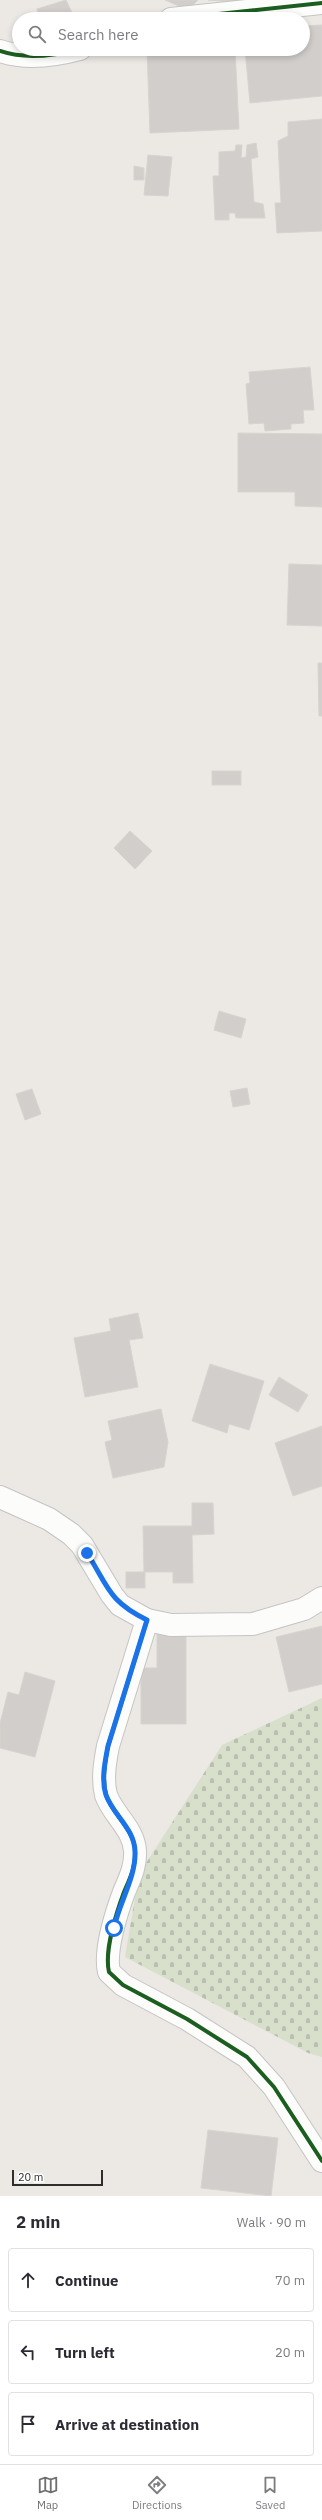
<!DOCTYPE html>
<html lang="en">
<head>
<meta charset="utf-8">
<style>
  :root { --surface:#fff; --page:#f7f7f7; --text:#2b2b33; --muted:#7c7c81; --line:#e1e1e2; --accent:#706f6e }
  body { margin:0; font-family:"IBM Plex Sans",sans-serif; background:var(--page); color:var(--text) }
  .scale { position:absolute; left:12px; bottom:10px; width:91px; box-sizing:border-box; padding-left:4px; border:2px solid #2e2e2e; border-top:0; font-size:11px; line-height:14px; white-space:nowrap; color:#2e2e2e; -webkit-text-stroke:3px #fff; paint-order:stroke }
  .stop { position:absolute; width:12px; height:12px; margin:-9px; border:3px solid #1a73e8; border-radius:50%; background:#fff }
  .stop.end { background:#1a73e8; border-color:#fff; box-shadow:0 1px 4px #0008 }
  .list { margin:0; padding:0; list-style:none }
  h2 { display:flex; justify-content:space-between; align-items:center; height:52px; margin:0; padding:0 16px; font-size:17px }
  h2 small { font-size:13px; font-weight:400; color:var(--muted) }
  .list li { display:grid; grid-template-columns:26px 1fr auto; gap:12px; align-items:center; box-sizing:border-box; height:64px; margin:0 8px 8px; padding:0 8px; border:1px solid var(--line); border-radius:4px }
  .list b { display:block; font-size:15px; white-space:nowrap }
  .list em { font-size:13px; font-style:normal; color:var(--muted) }
  .icon { flex:none; width:22px; height:22px; fill:none; stroke:currentColor; stroke-width:2; stroke-linecap:round; stroke-linejoin:round }
  .map { position:relative; flex:none; width:322px; height:2196px; overflow:hidden }
  .search { position:absolute; background:var(--surface); box-shadow:0 2px 6px #0003; left:12px; right:12px; top:12px; height:44px; display:flex; align-items:center; gap:10px; box-sizing:border-box; padding:0 14px; border-radius:22px; color:var(--muted); font-size:15px }
  .sheet { height:268px; background:var(--surface) }
  nav { display:flex; justify-content:space-around; align-items:center; box-sizing:border-box; height:56px; border-top:1px solid var(--line); background:var(--surface); font-size:11px; color:var(--muted) }
  nav a { display:grid; justify-items:center; gap:2px }
  nav .on { color:var(--accent) }
  .map>svg:first-child { display:block }
  .cemetery { fill:url(#cemetery-stones) }
  .building { fill:#d1cecb; stroke:#d7d4d0 }
  .lines { fill:none; stroke-linecap:round; stroke-linejoin:round }
  .minor-casing { stroke:#c5c4c5; stroke-width:24 }
  .minor { stroke:#fcfcfb; stroke-width:22 }
  .cycleway-casing { stroke:#fff; stroke-width:6 }
  .cycleway { stroke:#1b5e20; stroke-width:4 }
  .route { stroke:#1a73e8; stroke-width:5 }
</style>
</head>
<body>
<div class="map">
<svg width="322" height="2196" viewBox="0 0 322 2196">
  <defs>
    <pattern id="cemetery-stones" width="16" height="16" patternUnits="userSpaceOnUse"><rect width="16" height="16" fill="#d8e0cc"/><path d="M2 7V4a2 2 0 0 1 4 0v3zM10 15v-3a2 2 0 0 1 4 0v3z" fill="#bac0b0"/></pattern>
  </defs>
  <rect width="100%" height="100%" fill="#ece8e4"/>
  <path class="cemetery" d="M322 1698V2057L308 2053 125 1957 139 1874 222 1745Z"/>
  <g class="building">
    <path d="M66 0 73 15 60 19H40L37 9Z"/>
    <path d="M165 0H198L188 10Z"/>
    <path d="M208 0H262L260 4Z"/>
    <path d="M322 25V96L250 103 245 49H303V26Z"/>
    <path d="M147 49H235L239 129 150 133Z"/>
    <path d="M322 119V231L277 233 275 203H281L278 141 288 136V122Z"/>
    <path d="M256 143 258 157 251 159 254 202 263 204 265 218H236L235 213H229V220H215L213 176H219V152L235 151 236 145H242L241 158 246 157 247 145Z"/>
    <path d="M148 155 172 157 168 196 144 195Z"/>
    <path d="M134 166 144 168V180H134Z"/>
    <path d="M310 367 314 410H303L304 423 291 424V429L265 431 264 423 249 424 246 384 250 383 249 372Z"/>
    <path d="M238 433 322 434V507L295 506V492H238Z"/>
    <path d="M289 564 322 565V626L287 625Z"/>
    <path d="M318 663H322V716H319Z"/>
    <rect x="212" y="771" width="29" height="14"/>
    <path d="M130 831 152 851 135 869 114 848Z"/>
    <path d="M219 1011 246 1019 241 1038 214 1030Z"/>
    <path d="M247 1088 250 1104 233 1107 230 1091Z"/>
    <path d="M32 1089 41 1114 25 1120 16 1094Z"/>
    <path d="M138 1313 143 1338 129 1340 138 1387 85 1397 74 1338 111 1331 109 1319Z"/>
    <path d="M210 1364 264 1381 249 1430 229 1424 227 1433 192 1421Z"/>
    <path d="M279 1377 308 1395 298 1412 269 1395Z"/>
    <path d="M161 1409 168 1442 164 1467 113 1478 105 1442 112 1440 108 1421Z"/>
    <path d="M322 1426V1486L293 1496 275 1443Z"/>
    <path d="M192 1503H213L214 1534 192 1535 193 1583H173V1572H145V1588H126V1572H144L143 1526H192Z"/>
    <path d="M322 1626V1684L289 1692 276 1637Z"/>
    <path d="M157 1630H186V1724H141V1668H157Z"/>
    <path d="M25 1672 55 1681 35 1757 0 1748V1723L8 1692 19 1695Z"/>
    <path d="M208 2130 278 2138 271 2196 201 2188Z"/>
  </g>
  <g class="lines">
    <g class="minor-casing">
      <g id="minor">
        <path d="M171 19 322 3"/>
        <path d="M0 51C26 60 54 56 80 49"/>
        <path d="M0 1497 49 1519 71 1534 82 1545 112 1595 120 1605 147 1620 171 1625 253 1624 304 1609 322 1598"/>
        <path d="M147 1620 108 1746C105 1762 102 1779 106 1795 113 1815 134 1829 135 1851 136 1866 130 1878 124 1892 117 1911 104 1951 109 1972L123 1985 187 2019 247 2057 274 2087 322 2161"/>
      </g>
    </g>
    <use href="#minor" class="minor"/>
    <g class="cycleway-casing">
      <g id="cycleway">
        <path d="M171 19 322 3"/>
        <path d="M0 51C26 60 54 56 80 49"/>
        <path d="M147 1620 108 1746C105 1762 102 1779 106 1795 113 1815 134 1829 135 1851 136 1866 130 1878 124 1892 117 1911 104 1951 109 1972L123 1985 187 2019 247 2057 274 2087 322 2161"/>
      </g>
    </g>
    <use href="#cycleway" class="cycleway"/>
  </g>
  <g class="lines">
    <path class="route" d="M87 1553C108 1586 108 1601 147 1620L108 1746C105 1762 101 1780 106 1795 113 1815 135 1829 135 1852 136 1877 119 1903 114 1928"/>
  </g>
</svg>
<div class="scale">20 m</div>
<div class="stop" style="left:114px;top:1928px"></div>
<div class="stop end" style="left:87px;top:1553px"></div>
<div class="search"><svg class="icon" aria-label="search" viewBox="0 0 24 24"><circle cx="10" cy="10" r="6"/><path d="M15 15l6 6"/></svg>Search here</div>
</div>
<section class="sheet">
<h2>2 min<small>Walk · 90 m</small></h2>
<ul class="list">
<li><svg class="icon" aria-label="ahead" viewBox="0 0 24 24"><path d="M12 20V5M6 11l6-6 6 6"/></svg><div><b>Continue</b></div><em>70 m</em></li>
<li><svg class="icon" aria-label="left" viewBox="0 0 24 24"><path d="M17 20v-9H6M10 6l-5 5 5 5"/></svg><div><b>Turn left</b></div><em>20 m</em></li>
<li><svg class="icon" aria-label="arrive" viewBox="0 0 24 24"><path d="M6 21V4h12l-3 4 3 4H6"/></svg><div><b>Arrive at destination</b></div></li>
</ul>
</section>
<nav>
<a class="on"><svg class="icon" aria-label="map" viewBox="0 0 24 24"><path d="M3 6l6-2 6 2 6-2v14l-6 2-6-2-6 2zM9 4v14M15 6v14"/></svg>Map</a>
<a><svg class="icon" aria-label="directions" viewBox="0 0 24 24"><path d="M12 3l9 9-9 9-9-9zM9 14v-3h6M13 9l2 2-2 2"/></svg>Directions</a>
<a><svg class="icon" aria-label="saved" viewBox="0 0 24 24"><path d="M7 4h10v16l-5-4-5 4z"/></svg>Saved</a>
</nav>
</body>
</html>
